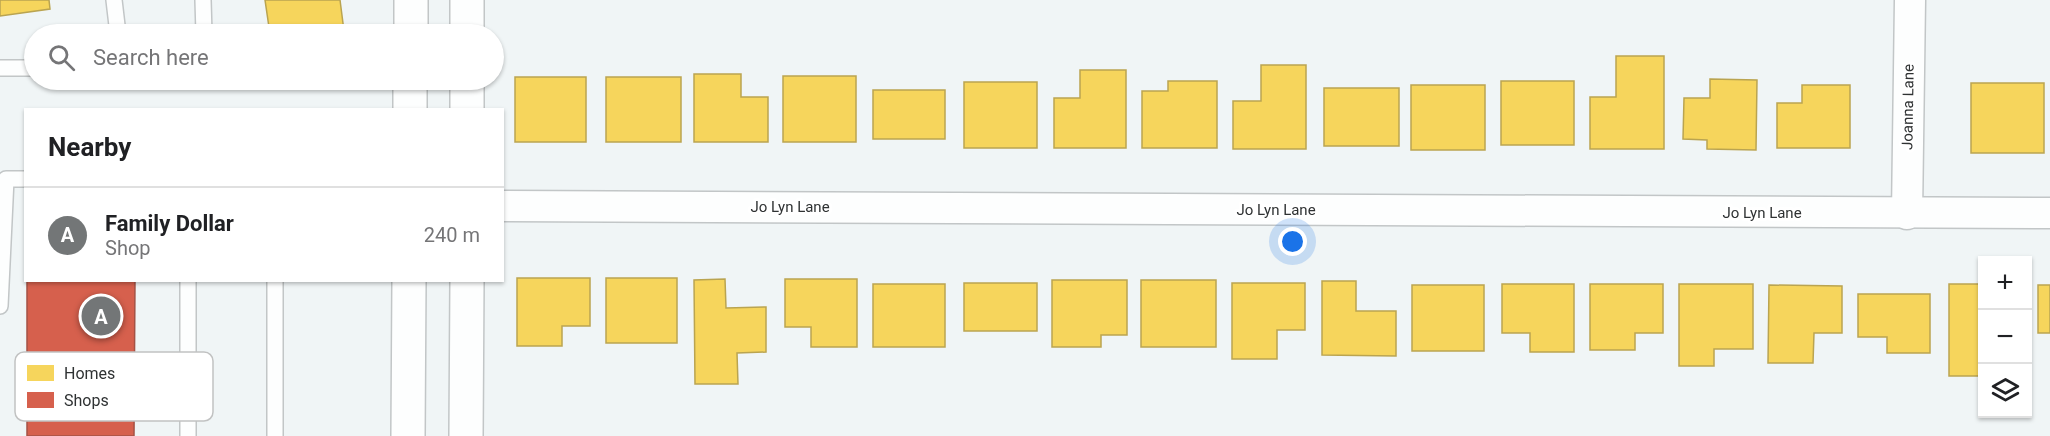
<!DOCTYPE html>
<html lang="en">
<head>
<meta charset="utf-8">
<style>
  :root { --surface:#fff; --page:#f2f2f2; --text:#202124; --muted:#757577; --line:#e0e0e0; --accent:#737677 }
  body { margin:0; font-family:Roboto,sans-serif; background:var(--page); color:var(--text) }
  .controls { position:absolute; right:18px; bottom:18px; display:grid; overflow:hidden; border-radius:0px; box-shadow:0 2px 4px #0004 }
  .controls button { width:54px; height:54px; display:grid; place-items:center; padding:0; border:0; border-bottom:2px solid var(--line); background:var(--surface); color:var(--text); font:30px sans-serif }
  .you { position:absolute; left:1293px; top:242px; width:21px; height:21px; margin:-15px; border:4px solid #fff; border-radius:50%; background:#1a73e8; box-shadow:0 0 0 9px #1a73e833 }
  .badge { display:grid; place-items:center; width:39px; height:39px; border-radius:50%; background:var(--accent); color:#fff; font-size:20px; font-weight:700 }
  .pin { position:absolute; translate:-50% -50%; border:3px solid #fff; box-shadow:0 2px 6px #0006 }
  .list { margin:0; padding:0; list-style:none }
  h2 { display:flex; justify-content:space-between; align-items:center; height:78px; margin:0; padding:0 24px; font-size:26px }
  h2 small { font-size:20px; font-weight:400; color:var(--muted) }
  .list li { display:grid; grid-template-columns:39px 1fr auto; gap:18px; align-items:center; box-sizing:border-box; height:96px; padding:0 24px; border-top:2px solid var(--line) }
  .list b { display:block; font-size:22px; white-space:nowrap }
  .list p { margin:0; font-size:20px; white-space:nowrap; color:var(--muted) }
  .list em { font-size:20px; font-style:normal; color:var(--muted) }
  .icon { flex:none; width:33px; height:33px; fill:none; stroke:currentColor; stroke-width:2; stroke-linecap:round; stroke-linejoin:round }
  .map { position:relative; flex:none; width:2050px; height:436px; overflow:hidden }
  .search { position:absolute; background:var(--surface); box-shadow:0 2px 4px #0004; left:24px; top:24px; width:480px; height:66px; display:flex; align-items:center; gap:15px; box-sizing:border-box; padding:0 21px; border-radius:33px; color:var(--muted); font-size:22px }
  .panel { position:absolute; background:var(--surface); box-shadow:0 2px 4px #0004; left:24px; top:108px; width:480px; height:174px; border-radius:0px }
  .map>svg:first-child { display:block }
  .homes { fill:#f6d55c; stroke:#baa450; stroke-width:1.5 }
  .shops { fill:#d6604d; stroke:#a45245; stroke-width:1.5 }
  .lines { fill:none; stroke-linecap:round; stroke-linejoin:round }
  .service-casing { stroke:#c2c6c7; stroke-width:18 }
  .minor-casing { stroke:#c2c6c7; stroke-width:33 }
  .secondary-casing { stroke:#c2c6c7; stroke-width:36 }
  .service { stroke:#fdfefe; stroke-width:15 }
  .minor { stroke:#fdfefe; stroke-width:30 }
  .secondary { stroke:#fdfefe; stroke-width:33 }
  .labels { text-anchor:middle; stroke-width:6; stroke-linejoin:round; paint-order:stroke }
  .street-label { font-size:15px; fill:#2f3233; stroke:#fff }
  .key { fill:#fff; stroke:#c1c2c2; stroke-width:1.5 }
  .key-label { font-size:16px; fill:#2f3233 }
</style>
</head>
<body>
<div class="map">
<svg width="2050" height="436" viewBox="0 0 2050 436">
  <rect width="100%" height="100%" fill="#f0f5f6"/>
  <g class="homes">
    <path d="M0 0H49L50 9 0 16Z"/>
    <path d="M265 0H340L344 31 319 34H270Z"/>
    <path d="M1616 56H1664V149H1590V97H1616Z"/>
    <path d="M1261 65H1306V149H1233V101H1261Z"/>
    <path d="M1080 70H1126V148H1054V98H1080Z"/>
    <path d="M694 74H741V97H768V142H694Z"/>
    <rect x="783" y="76" width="73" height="66"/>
    <rect x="515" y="77" width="71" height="65"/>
    <rect x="606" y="77" width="75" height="65"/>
    <path d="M1710 79 1757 80 1756 150 1707 149V140L1683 139 1684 98H1710Z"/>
    <path d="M1168 81H1217V148H1142V91H1168Z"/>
    <rect x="1501" y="81" width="73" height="64"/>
    <rect x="964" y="82" width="73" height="66"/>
    <rect x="1971" y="83" width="73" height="70"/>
    <rect x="1411" y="85" width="74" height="65"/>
    <path d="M1802 85H1850V148H1777V103H1802Z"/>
    <rect x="1324" y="88" width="75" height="58"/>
    <rect x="873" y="90" width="72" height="49"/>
    <path d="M517 278H590V326H562V346H517Z"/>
    <rect x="606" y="278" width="71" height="65"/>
    <path d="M725 279 726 308 766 307V352L737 353 738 384H695L694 280Z"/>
    <path d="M785 279H857V347H811V327H785Z"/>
    <path d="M1052 280H1127V335H1101V347H1052Z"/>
    <rect x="1141" y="280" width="75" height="67"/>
    <path d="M1322 281H1356V311H1396V356L1322 355Z"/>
    <rect x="964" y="283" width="73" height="48"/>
    <path d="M1232 283H1305V330H1277V359H1232Z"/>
    <rect x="873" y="284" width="72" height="63"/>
    <path d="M1502 284H1574V352H1530V333H1502Z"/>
    <path d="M1590 284H1663V333H1635V350H1590Z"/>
    <path d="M1679 284H1753V349H1714V366H1679Z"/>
    <path d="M1949 284H1979V313H1982V376H1949Z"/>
    <rect x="1412" y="285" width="72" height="66"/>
    <path d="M1769 285 1842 286V333H1814L1813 363H1768Z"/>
    <rect x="2038" y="285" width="12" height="48"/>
    <path d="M1858 294H1930V353H1887V337H1858Z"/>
  </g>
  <path class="shops" d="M27 280H135L134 436H27Z"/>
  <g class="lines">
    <g class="service-casing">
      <g id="service">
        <path d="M114 0 118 34"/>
        <path d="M203 0 204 34"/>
        <path d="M0 68H34"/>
        <path d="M188 280V436"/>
        <path d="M0 306 6 179H26"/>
        <path d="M275 436V280"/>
      </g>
    </g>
    <g class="minor-casing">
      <g id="minor">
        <path d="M502 206 2050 213"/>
        <path d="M1907 214 1910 0"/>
      </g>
    </g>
    <g class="secondary-casing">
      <g id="secondary">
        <path d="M467 0V34"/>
        <path d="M411 34V0"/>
        <path d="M410 110V80"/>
        <path d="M467 110V80"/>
        <path d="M408 436 409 280"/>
        <path d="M466 436 467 280"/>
      </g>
    </g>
    <use href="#service" class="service"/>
    <use href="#minor" class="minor"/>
    <use href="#secondary" class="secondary"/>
  </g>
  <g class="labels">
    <g class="street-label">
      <text transform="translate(1908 107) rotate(-89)" y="5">Joanna Lane</text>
      <text x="790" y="212">Jo Lyn Lane</text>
      <text x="1276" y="215">Jo Lyn Lane</text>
      <text x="1762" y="218">Jo Lyn Lane</text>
    </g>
  </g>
  <rect x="15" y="352" width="198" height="69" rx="9" class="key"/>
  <rect x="27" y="365" width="27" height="16" fill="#f6d55c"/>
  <rect x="27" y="392" width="27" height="16" fill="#d6604d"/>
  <g class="key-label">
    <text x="64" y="379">Homes</text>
    <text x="64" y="406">Shops</text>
  </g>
</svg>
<div class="controls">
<button>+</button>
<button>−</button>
<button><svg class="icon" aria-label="layers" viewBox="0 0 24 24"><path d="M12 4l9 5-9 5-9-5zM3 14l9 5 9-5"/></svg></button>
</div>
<div class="you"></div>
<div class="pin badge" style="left:101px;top:316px">A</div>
<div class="search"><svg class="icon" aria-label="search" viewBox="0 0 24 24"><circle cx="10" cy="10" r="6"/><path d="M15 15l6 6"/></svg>Search here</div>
<section class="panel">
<h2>Nearby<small></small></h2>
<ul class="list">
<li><span class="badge">A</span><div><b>Family Dollar</b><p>Shop</p></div><em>240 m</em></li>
</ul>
</section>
</div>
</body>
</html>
